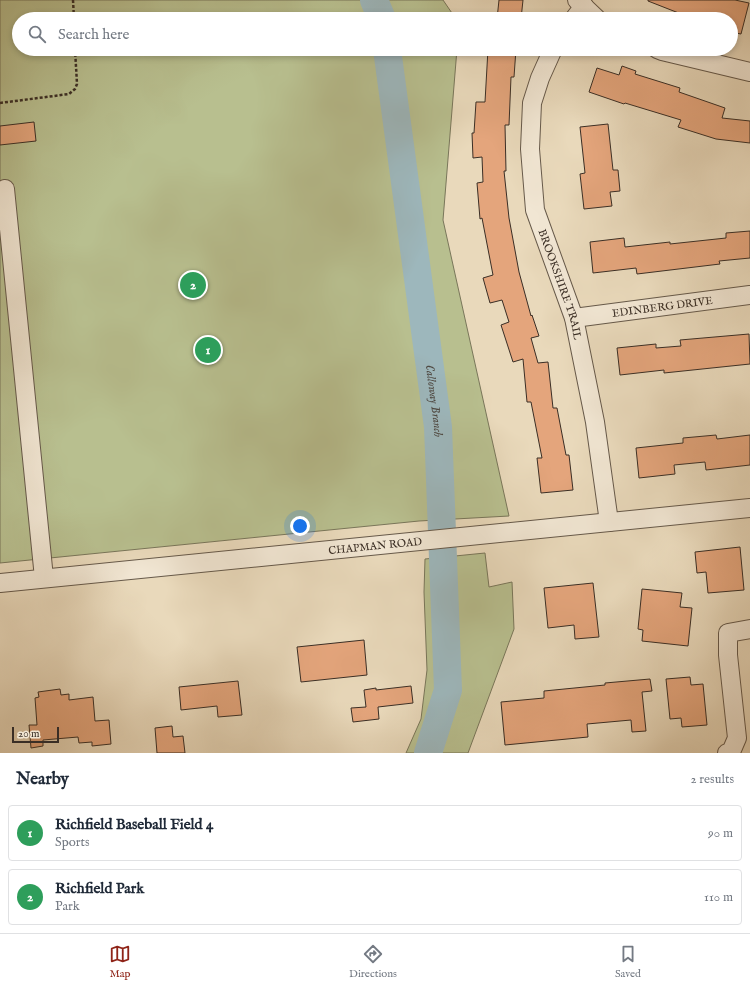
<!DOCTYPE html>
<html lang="en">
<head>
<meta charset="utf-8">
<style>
  :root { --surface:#fff; --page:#f6f6f7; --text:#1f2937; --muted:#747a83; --line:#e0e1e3; --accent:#8f2418 }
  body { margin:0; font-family:"IM FELL English",serif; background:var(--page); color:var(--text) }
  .scale { position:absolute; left:12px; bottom:10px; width:47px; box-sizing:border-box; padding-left:4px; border:2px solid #3a2e25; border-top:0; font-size:11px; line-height:14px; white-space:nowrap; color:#3a2e25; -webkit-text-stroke:3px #f1e6d3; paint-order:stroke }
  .you { position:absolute; left:300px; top:526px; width:14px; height:14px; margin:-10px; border:3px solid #fff; border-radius:50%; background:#1a73e8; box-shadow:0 0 0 6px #1a73e833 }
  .badge { display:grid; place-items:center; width:26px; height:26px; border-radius:50%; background:var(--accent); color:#fff; font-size:13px; font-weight:700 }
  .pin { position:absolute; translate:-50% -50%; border:2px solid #fff; box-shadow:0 1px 4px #0006 }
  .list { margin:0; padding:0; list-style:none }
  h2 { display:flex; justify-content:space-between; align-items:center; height:52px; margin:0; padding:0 16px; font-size:17px }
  h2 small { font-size:13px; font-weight:400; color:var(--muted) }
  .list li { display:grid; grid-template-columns:26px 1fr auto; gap:12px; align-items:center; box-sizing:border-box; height:56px; margin:0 8px 8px; padding:0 8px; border:1px solid var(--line); border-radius:4px }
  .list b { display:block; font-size:15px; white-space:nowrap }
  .list p { margin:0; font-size:13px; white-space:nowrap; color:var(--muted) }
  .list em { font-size:13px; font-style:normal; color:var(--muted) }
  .icon { flex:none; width:22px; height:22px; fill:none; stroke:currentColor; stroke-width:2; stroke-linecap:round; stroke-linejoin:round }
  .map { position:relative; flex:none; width:750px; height:753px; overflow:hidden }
  .search { position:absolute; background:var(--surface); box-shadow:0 2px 6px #0003; left:12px; right:12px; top:12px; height:44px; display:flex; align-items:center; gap:10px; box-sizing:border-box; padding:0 14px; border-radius:22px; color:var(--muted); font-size:15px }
  .sheet { height:180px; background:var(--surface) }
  nav { display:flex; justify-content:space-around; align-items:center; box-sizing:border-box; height:56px; border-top:1px solid var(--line); background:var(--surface); font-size:11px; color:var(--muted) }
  nav a { display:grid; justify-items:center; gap:2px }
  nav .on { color:var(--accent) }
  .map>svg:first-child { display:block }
  .green { fill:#b8bf8f; stroke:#79765a }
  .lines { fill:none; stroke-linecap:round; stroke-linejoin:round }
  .river { stroke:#9db7bc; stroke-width:28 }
  .building { fill:#e4a57c; stroke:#3a2e25 }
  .minor-casing { stroke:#66594a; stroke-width:20 }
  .path { stroke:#3a2e25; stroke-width:2.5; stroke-dasharray:3 2; stroke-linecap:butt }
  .minor { stroke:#f1e6d3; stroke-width:18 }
  .labels { text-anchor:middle; stroke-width:3; stroke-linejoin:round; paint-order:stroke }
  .street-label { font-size:11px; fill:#3a2e25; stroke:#f1e6d3 }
  .water-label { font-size:12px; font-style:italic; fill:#4e4943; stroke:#f1e6d3 }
</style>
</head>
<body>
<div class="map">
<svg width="750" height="753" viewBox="0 0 750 753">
  <rect width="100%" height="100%" fill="#e9d9bb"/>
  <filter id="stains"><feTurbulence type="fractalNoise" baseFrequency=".005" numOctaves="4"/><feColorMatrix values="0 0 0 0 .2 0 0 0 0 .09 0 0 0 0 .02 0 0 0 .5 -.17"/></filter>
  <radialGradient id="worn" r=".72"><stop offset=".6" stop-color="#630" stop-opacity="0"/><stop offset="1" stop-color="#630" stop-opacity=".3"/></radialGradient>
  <g class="green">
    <path d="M0 0H443L456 19H19V49H457L443 220 509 516 419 521 0 563Z"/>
    <path d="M485 553 489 587 512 582 514 629 468 753H406L421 719 427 670 424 592 425 559Z"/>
  </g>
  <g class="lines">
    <g class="river">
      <path d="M374 0 382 19"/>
      <path id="s1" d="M387 49 438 427 448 690 428 753"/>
    </g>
  </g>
  <g class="building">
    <path d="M499 0H523L521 19H497Z"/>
    <path d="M648 0H735L749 3 741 34 731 32V19H694L648 1Z"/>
    <path d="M488 49H516L514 77H511L509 125H505L506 171H504L509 218 519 272 531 316 532 315 539 336 531 338 538 363 548 362 553 408H557L566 455H569L573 490 541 493 537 458H542L531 402H527L523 359 513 362 501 325 509 322 502 300 490 303 483 278 493 275 482 218 480 219 477 183 483 182 482 157 473 158 472 133H474L476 102H485Z"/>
    <path d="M622 66 636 71 635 74 680 88 679 92 725 108 722 118 750 121V143L716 139 678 127 681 120 625 103 624 104 589 92 597 68 619 75Z"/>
    <path d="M34 122 36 141 0 145V126Z"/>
    <path d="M608 124 613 170H618L620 191 610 192 612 206 584 209 580 174 585 173 580 127Z"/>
    <path d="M750 231V258L719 261 720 264 637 274 636 268 593 273 590 242 624 238 625 247 670 242V244L726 238V233Z"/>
    <path d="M749 334 750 364 664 373V370L620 375 617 348 656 344V348L681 346 680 340Z"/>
    <path d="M716 435 717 439 750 435V465L706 470 705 462 674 465 675 474 639 478 636 448 683 443V438Z"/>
    <path d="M740 547 744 590 708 593 706 572 697 573 695 552Z"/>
    <path d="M593 583 599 637 575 639 574 625 548 628 544 588Z"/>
    <path d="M642 589 682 593 680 607 692 608 688 646 642 641 643 630 638 629Z"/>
    <path d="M364 640 367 675 301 682 297 647Z"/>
    <path d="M690 677 691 685 703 684 707 725 682 727 681 718 670 719 666 679Z"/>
    <path d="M650 679 652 691 642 692 646 731 632 732 631 720 587 724 588 737 505 745 501 702 544 698V691L605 685V683Z"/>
    <path d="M238 681 242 715 218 717 217 706 181 710 179 687Z"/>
    <path d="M411 686 413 703 378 707 379 719 353 722 351 708 366 707 364 690 376 688V690Z"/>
    <path d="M60 689 61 695 69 694V700L93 697 95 721 109 720 111 744 92 746V742L79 743 78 737 43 740V746L31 748 29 725H37L35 698 39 697 38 692Z"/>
    <path d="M172 726 173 737 183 736 185 753H157L155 728Z"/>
  </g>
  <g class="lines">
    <g class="minor-casing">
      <g id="minor">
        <path d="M577 0 597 19"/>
        <path d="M574 19 584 6"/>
        <path id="s2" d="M553 49 540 78 532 103 530 149 535 210 574 318 595 422 609 522"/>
        <path d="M657 49 662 51 750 72"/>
        <path d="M5 189 44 578"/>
        <path id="s3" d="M574 318 750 295"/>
        <path id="s4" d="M0 583 750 508"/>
        <path d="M727 753 731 752 737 738 728 655V633L750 629"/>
      </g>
    </g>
    <g class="path">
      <path d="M73 0 74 19"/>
      <path d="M0 103 69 94 75 89 77 84 75 49"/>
    </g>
    <use href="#minor" class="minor"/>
  </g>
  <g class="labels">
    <g class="street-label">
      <text dy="4" stroke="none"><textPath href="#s2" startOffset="244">BROOKSHIRE TRAIL</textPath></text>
      <text dy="4" stroke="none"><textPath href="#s3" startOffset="89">EDINBERG DRIVE</textPath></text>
      <text dy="4" stroke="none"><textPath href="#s4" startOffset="377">CHAPMAN ROAD</textPath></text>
    </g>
    <g class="water-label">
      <text dy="4" stroke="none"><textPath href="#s1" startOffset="355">Calloway Branch</textPath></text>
    </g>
  </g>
  <rect width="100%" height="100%" filter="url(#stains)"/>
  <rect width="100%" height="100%" fill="url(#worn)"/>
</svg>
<div class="scale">20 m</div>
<div class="you"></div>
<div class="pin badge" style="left:208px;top:350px;background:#2e9e5b">1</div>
<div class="pin badge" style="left:193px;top:285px;background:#2e9e5b">2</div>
<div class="search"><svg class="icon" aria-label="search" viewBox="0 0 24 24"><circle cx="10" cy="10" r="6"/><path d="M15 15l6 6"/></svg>Search here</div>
</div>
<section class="sheet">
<h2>Nearby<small>2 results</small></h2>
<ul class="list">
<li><span class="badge" style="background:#2e9e5b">1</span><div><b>Richfield Baseball Field 4</b><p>Sports</p></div><em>90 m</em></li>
<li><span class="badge" style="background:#2e9e5b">2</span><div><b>Richfield Park</b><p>Park</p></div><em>110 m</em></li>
</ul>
</section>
<nav>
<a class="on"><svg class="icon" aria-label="map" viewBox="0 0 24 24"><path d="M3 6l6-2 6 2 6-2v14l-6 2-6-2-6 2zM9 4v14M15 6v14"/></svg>Map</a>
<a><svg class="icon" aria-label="directions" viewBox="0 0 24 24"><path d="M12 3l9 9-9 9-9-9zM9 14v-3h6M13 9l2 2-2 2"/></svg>Directions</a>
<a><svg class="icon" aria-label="saved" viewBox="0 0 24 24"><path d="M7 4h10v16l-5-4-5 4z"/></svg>Saved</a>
</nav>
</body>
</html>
